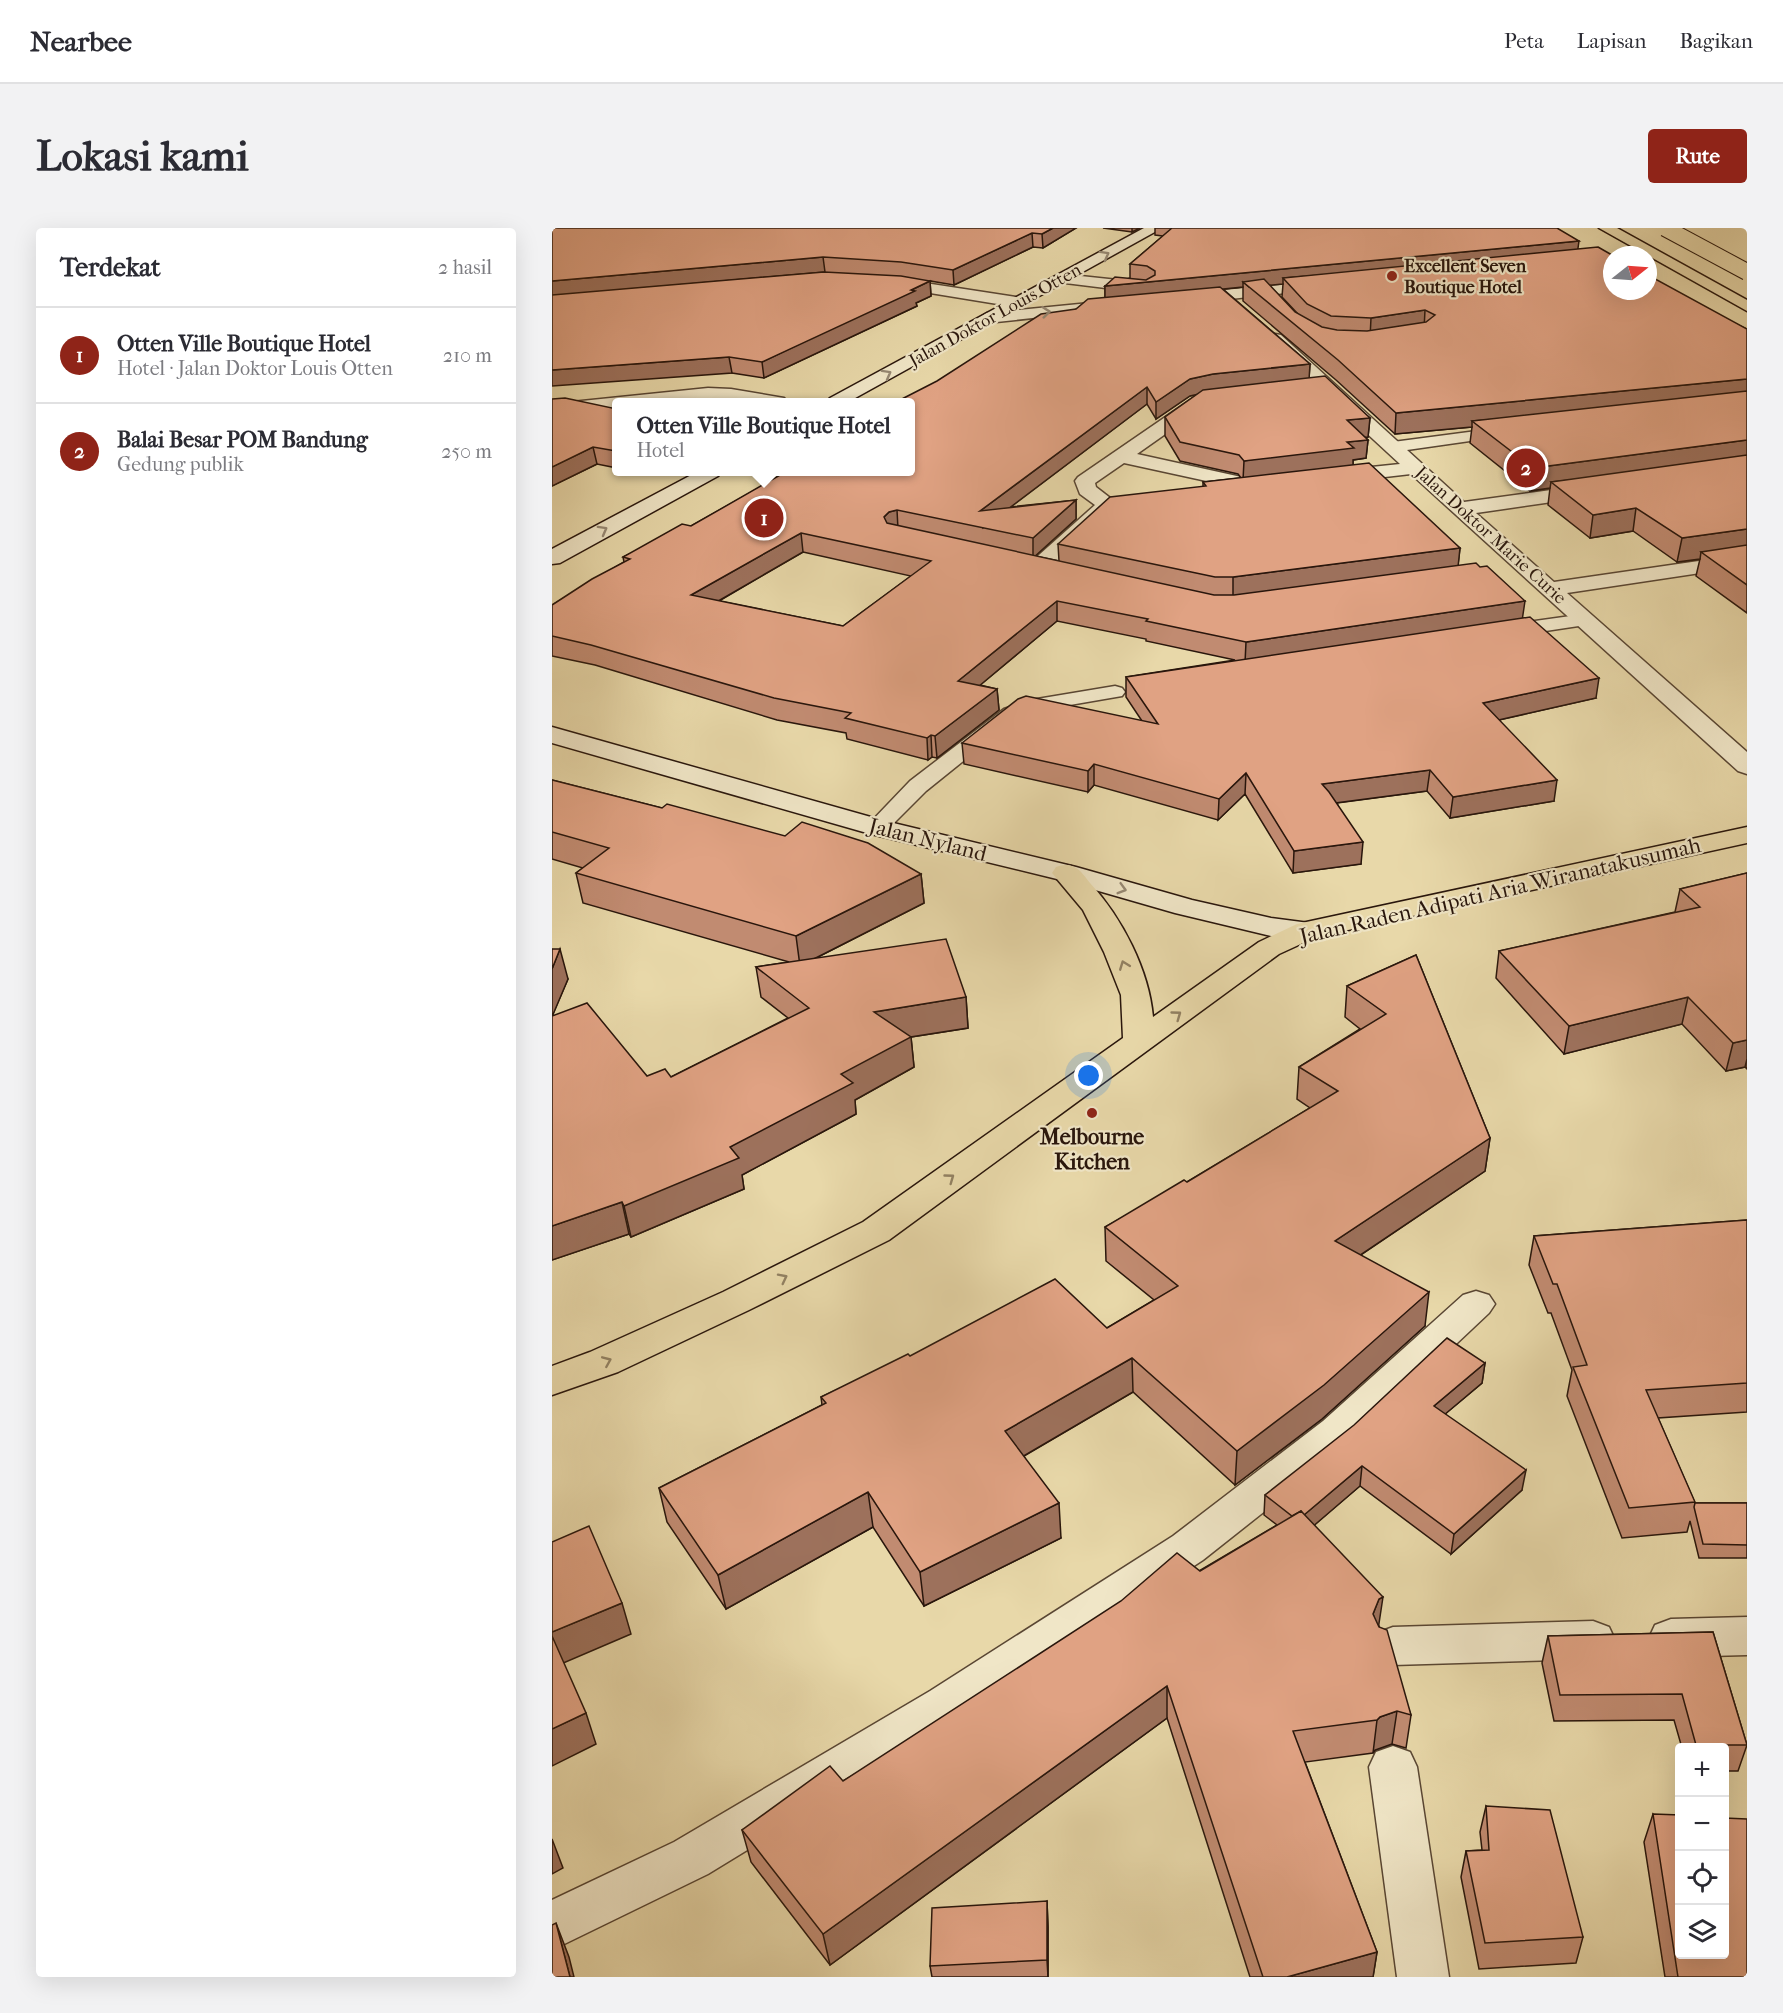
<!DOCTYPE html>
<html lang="id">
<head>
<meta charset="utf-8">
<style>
  :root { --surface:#fff; --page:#f2f2f3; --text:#2b2b33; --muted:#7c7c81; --line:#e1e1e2; --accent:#8f2418 }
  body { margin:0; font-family:"IM FELL French Canon",serif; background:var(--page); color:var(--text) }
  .controls { position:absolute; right:18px; bottom:18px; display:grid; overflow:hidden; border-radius:6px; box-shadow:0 6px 24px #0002 }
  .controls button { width:54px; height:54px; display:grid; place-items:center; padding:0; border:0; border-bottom:2px solid var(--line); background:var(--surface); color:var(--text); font:30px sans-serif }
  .compass { position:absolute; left:1051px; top:18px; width:54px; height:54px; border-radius:50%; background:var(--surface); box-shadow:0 6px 24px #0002; rotate:73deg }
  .you { position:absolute; left:537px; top:848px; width:21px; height:21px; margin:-15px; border:4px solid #fff; border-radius:50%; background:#1a73e8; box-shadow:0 0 0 9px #1a73e833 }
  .badge { display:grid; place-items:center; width:39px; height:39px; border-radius:50%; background:var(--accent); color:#fff; font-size:20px; font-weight:700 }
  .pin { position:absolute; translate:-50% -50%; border:3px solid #fff; box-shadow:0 2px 6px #0006 }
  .popup { position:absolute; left:60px; top:170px; width:303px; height:78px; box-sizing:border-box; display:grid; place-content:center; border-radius:6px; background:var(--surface); filter:drop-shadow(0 2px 4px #0005); font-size:20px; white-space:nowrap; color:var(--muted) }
  .popup b { font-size:22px; color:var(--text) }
  .popup::after { content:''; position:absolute; left:50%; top:100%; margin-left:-12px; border:12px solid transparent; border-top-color:var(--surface) }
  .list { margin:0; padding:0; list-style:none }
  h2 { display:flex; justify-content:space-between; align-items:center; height:78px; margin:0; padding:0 24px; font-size:26px }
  h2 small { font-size:20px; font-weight:400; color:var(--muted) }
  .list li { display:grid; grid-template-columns:39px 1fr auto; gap:18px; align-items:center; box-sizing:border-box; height:96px; padding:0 24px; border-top:2px solid var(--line) }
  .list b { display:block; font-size:22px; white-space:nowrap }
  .list p { margin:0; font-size:20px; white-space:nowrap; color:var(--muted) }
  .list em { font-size:20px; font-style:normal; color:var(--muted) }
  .icon { flex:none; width:33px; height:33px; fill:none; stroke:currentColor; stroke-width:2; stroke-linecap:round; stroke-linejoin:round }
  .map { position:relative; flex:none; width:1195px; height:1749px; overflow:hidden; border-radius:6px }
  header { display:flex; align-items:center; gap:36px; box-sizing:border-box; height:84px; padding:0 30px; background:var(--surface); border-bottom:2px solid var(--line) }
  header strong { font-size:28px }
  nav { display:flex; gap:33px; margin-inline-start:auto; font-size:21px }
  .intro { display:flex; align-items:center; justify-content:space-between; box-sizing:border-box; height:144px; padding:0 36px }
  h1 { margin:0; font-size:42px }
  .button { padding:15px 27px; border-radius:6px; background:var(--accent); color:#fff; font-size:21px; font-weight:700 }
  main { display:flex; gap:36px; padding:0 36px }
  aside { flex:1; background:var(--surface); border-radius:6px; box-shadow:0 6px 24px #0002 }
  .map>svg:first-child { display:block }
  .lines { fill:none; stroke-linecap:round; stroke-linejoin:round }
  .service-casing { stroke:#594633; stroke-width:3 }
  .minor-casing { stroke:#594633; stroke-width:3 }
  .secondary-casing { stroke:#29160c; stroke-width:3 }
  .primary-casing { stroke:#29160c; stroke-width:3 }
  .trunk-casing { stroke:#29160c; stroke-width:3 }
  .service { fill:#f0e6c7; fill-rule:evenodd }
  .minor { fill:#f0e6c7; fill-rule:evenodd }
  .secondary { fill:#f0e6c7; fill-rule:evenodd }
  .primary { fill:#e8d8a9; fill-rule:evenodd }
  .trunk { fill:#e8d8a9; fill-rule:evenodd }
  .trunk-bridge-casing { stroke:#29160c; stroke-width:18; stroke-linecap:butt }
  .trunk-bridge { stroke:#e8d8a9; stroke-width:16 }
  .wall { fill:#c18b71; stroke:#29160c; stroke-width:1.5; fill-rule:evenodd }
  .shaded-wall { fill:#9d715c; stroke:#29160c; stroke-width:1.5 }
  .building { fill:#e0a283; stroke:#29160c; stroke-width:1.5; fill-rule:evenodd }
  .oneway { stroke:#968873 }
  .oneway2 { stroke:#928162 }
  .poi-dot { fill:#8f2418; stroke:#f0e6c7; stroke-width:2 }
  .labels { text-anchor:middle; stroke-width:4.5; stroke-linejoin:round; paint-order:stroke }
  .far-poi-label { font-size:18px; font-weight:bold; fill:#29160c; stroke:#f0e6c7; text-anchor:start }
  .far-street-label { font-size:18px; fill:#29160c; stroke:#f0e6c7 }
  .street-label { font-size:22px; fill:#29160c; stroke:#f0e6c7 }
  .poi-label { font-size:22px; font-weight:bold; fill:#29160c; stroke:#f0e6c7 }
</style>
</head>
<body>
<header>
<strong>Nearbee</strong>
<nav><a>Peta</a><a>Lapisan</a><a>Bagikan</a></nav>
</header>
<div class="intro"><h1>Lokasi kami</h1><a class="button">Rute</a></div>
<main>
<aside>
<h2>Terdekat<small>2 hasil</small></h2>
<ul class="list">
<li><span class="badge">1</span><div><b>Otten Ville Boutique Hotel</b><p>Hotel · Jalan Doktor Louis Otten</p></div><em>210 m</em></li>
<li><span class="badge">2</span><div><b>Balai Besar POM Bandung</b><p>Gedung publik</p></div><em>250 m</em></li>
</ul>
</aside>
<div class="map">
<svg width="1195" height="1749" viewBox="0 0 1195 1749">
  <rect width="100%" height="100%" fill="#e8d8a9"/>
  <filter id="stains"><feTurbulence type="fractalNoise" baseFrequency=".00333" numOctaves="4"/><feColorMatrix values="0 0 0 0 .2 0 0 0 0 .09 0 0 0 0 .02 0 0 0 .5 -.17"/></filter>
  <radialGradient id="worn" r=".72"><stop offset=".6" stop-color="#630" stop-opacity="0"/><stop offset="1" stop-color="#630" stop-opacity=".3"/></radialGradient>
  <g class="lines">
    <g class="service-casing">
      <g id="service">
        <path d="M955 199 960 201 963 204 960 207 841 224 833 219 841 214Z"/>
        <path d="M1033 386 1040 388 1042 392 1040 396 954 409 947 407 945 403 947 399 954 397Z"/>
        <path d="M563 458 570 460 573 464 570 468 483 483 466 489 374 563 333 604 325 606 317 604 314 599 358 553 452 481 479 472Z"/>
      </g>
    </g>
    <g class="minor-casing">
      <g id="minor">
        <path d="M510 46 594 55 602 60 594 65 505 54 502 51Z"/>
        <path d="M334 49 464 69 472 74 464 79 329 57 326 54Z"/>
        <path d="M774 52 782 57 779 60 632 76 624 71 632 66Z"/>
        <path d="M568 72 576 77 574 80 435 95 427 90 435 85Z"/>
        <path d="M723 106 729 107 912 274 1042 256 1049 258 1052 262 1049 266 1042 268 924 285 1002 354 1195 326V338L1015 365 1195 524V546L1186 543 859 246 781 255 774 253 771 249 774 245 781 243 848 236 717 115 715 111 717 107Z"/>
        <path d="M156 160 179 161 226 169 232 170 235 174H197L156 170 116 174H65V180L0 186V176Z"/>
        <path d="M650 167 656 168 659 172 656 176 585 226 712 254 715 258 712 262 705 264 572 235 543 255 544 259 566 276 563 280 494 345 486 346 478 345 475 340 478 335 543 277 528 266 523 253 526 249 644 168Z"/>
        <path d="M924 1063 937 1067 943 1076 937 1085 799 1215 651 1332 410 1491 156 1646 0 1722V1672L122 1614 378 1463 621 1308 771 1193 911 1067Z"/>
        <path d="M1195 1389V1427L1119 1429 1103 1423 1097 1410 1103 1397 1119 1391Z"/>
        <path d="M1041 1393 1057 1399 1063 1412 1057 1425 1041 1431 841 1437 825 1431 819 1418 825 1405 841 1399Z"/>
        <path d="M841 1518 858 1524 865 1539 897 1749H845L817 1539 824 1524Z"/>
      </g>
    </g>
    <g class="secondary-casing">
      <g id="secondary">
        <path d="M592 0H610L296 174H275L278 170Z"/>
        <path d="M145 244H169L166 248 8 335 0 336V321Z"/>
        <path d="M0 499 333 593 524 639 640 672 719 690 765 696 770 702 765 708 755 711 719 708 623 685 505 651 315 605 0 515Z"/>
      </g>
    </g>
    <g class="primary-casing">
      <path id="primary" d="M1195 599V615L764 709 727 726 337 1012 197 1082 66 1144 0 1167V1138L38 1124 171 1064 311 994 571 810 569 767 552 724 531 682 500 645 504 639C510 637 516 636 522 639 528 641 534 650 538 655 570 690 597 742 601 789L707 714 745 696Z"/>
    </g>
    <g class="trunk-casing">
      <path id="trunk" d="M1047 0H1065L1195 72V83Z"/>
    </g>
    <use href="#service" class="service"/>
    <use href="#minor" class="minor"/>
    <use href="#secondary" class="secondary"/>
    <use href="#primary" class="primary"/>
    <use href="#trunk" class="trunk"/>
    <g class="trunk-bridge-casing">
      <path id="trunk-bridge" d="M1113 0 1195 44"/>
    </g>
    <use href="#trunk-bridge" class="trunk-bridge"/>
  </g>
  <g class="wall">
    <path d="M0 0H524L491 20 481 19 402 57 378 53 379 68 364 75 365 78 212 150 180 145Z"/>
    <path d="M551 0H588L580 4Z"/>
    <path d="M603 0H1005L1026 21 1195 101V385L1144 348 1148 331 1125 334 1081 303 1038 310 996 277 998 260 978 263 918 215 920 199 843 206 784 152 691 73V59L671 61 758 136 757 150 818 190 816 209H813L816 212 814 230 801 232V237L908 320 906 337 971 390 1044 470 947 492 1002 573 898 590 875 563 785 575 809 636 741 645 693 566 666 592 542 557 536 564 412 536 410 515 590 493 574 469V449L683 432 594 413V411L505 393 428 457 445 461 447 482 385 530 380 529 376 532 295 511 294 505 225 492 43 437 0 428V377L72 334 71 329 139 298 524 81 553 70V58L578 50V36L611 8 603 7ZM731 56 730 69 746 86 743 84 717 57ZM646 166 613 189V208L628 233 686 246 689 250 651 254V259L506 316 507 333 483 328 524 291V272L458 279 595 176 604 191 638 168ZM251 324 359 348 291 398 167 373Z"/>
    <path d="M65 181V240L45 236 0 258Z"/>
    <path d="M0 552 369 646 372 675 262 731 414 769 416 800 359 809 362 839 303 872 304 886 190 947 192 961 79 1009 77 1006 0 1032V721L16 751 0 788 95 848 119 849 236 790 209 769 204 739 237 734 31 675 24 645 31 640 0 631Z"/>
    <path d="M1195 645V841L1193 839 1174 843 1130 796 1012 826 944 750 947 723 1123 684 1128 661Z"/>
    <path d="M864 727 938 910 933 943 809 1027 873 1098 770 1191 683 1257 581 1164 472 1228 509 1310 372 1378 321 1299 174 1381 115 1294 107 1260 270 1177 269 1169 358 1128 555 1100 602 1072 554 1033 553 999 635 954 758 880 745 871 747 839 808 801 793 789 795 758Z"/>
    <path d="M1195 992V1184L1106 1190 1143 1275H1195V1330H1147L1138 1293 1135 1304 1070 1310 1015 1168 1020 1142 999 1085H996L977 1037 982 1008Z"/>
    <path d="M933 1135 930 1155 893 1186 970 1262 899 1326 808 1258 762 1297 827 1398 859 1487 854 1520 840 1516 823 1522 821 1525 753 1534 825 1724 821 1749H698L615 1490 278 1737 199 1634 190 1602 291 1553 725 1297 712 1287 713 1267Z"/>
    <path d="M1161 1404 1195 1517 1186 1543H1173V1520H1130L1122 1492 1002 1493 990 1435 996 1408Z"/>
    <path d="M934 1578 1031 1709 1024 1735 927 1741 909 1649 914 1623 930 1622 928 1604Z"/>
    <path d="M1101 1586 1195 1749H1113L1092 1614Z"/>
    <path d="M495 1673 496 1699V1749H380L378 1738Z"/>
  </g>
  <g class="shaded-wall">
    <path d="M501 0H524L491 20 490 6Z"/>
    <path d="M580 0H588L580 4Z"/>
    <path d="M480 5 481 19 402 57 401 42Z"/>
    <path d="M1027 13 1025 27 731 50V56L697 59 691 54V59L553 73V58Z"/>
    <path d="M271 29 273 44 0 68V53Z"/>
    <path d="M378 53 379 68 364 75 365 78 212 150 210 134Z"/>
    <path d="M873 82 872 102 818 110 819 90Z"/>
    <path d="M177 129 180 145 0 158V142Z"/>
    <path d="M758 136 757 152 661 163 638 168 604 191V174L638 151 661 146Z"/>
    <path d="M1195 151V172L920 193V199L843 206 844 185Z"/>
    <path d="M595 159V176L431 300 428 283Z"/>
    <path d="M818 190 816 209 793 211 795 192Z"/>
    <path d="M816 212 814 230 801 232V239L691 252 692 233 795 214Z"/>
    <path d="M1195 212V234L999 254 998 260 978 263 981 240Z"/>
    <path d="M41 219 45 236 0 258V239Z"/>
    <path d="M524 272V291L481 330V310Z"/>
    <path d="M1084 280 1081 303 1038 310 1041 287Z"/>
    <path d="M345 282 346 301 334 308 332 289 337 284Z"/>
    <path d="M1195 301V324H1149L1148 331 1125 334 1130 310Z"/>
    <path d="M249 305 251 324 142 387 139 367Z"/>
    <path d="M908 320 906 339 681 369V349Z"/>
    <path d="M505 373V393L408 474 406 453Z"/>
    <path d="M973 373 970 393 693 435 694 414Z"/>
    <path d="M1047 450 1044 470 929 496 931 475Z"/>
    <path d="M445 461 447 482 385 530 383 508Z"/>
    <path d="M379 507 380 529 376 532 375 510Z"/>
    <path d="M542 536V557L536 564V543Z"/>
    <path d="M878 542 875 563 768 577 770 556Z"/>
    <path d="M694 545 693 566 666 592 667 571Z"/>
    <path d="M1005 552 1002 573 898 590 901 569Z"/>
    <path d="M811 614 809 636 741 645 742 623Z"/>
    <path d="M369 646 372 675 248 738 244 708Z"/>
    <path d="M8 721 16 751 0 789V741Z"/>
    <path d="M414 769 416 800 359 809 362 839 303 872 304 886 190 947 192 961 79 1009 72 978 178 919 289 846 322 784Z"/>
    <path d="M1136 769 1130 796 1012 826 1017 798Z"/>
    <path d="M1195 812V831L1193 839 1174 843 1181 815Z"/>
    <path d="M938 910 933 943 780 1046 783 1013Z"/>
    <path d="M70 974 77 1006 0 1032V998Z"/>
    <path d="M877 1064 873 1098 770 1191 683 1257 685 1223Z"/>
    <path d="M580 1130 581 1164 456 1237 453 1203Z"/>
    <path d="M933 1135 930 1155 879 1198 882 1178Z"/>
    <path d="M810 1238 808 1258 744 1313 746 1292Z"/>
    <path d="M974 1242 970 1262 899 1326 902 1306Z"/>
    <path d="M316 1264 321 1299 174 1381 166 1347Z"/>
    <path d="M507 1275 509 1310 372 1378 368 1344Z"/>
    <path d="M831 1369 826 1402 821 1386 827 1371Z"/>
    <path d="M70 1375 79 1406 9 1436 0 1409V1404Z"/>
    <path d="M615 1458V1490L278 1737 271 1706Z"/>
    <path d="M845 1483 840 1516 823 1522 821 1525 825 1492 828 1489Z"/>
    <path d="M34 1485 44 1516 0 1538V1501Z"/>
    <path d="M0 1611 11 1640 0 1646Z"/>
    <path d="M495 1673 496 1699V1749L495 1732Z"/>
    <path d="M4 1695 17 1729 22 1749H18Z"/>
    <path d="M825 1724 821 1749H735Z"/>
  </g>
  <g class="building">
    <path d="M0 0H501L490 6 480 5 401 42 349 34 271 29 0 53Z"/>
    <path d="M620 0H1005L1027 13 553 58 563 49 594 52 603 47V43L595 38 578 36Z"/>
    <path d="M1046 19 1060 27V63H1096V47L1195 101V151L844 185 786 132 691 54 712 51 743 84 770 99 785 102 815 103 874 94 883 87 873 82 819 90 779 88 755 76 731 50Z"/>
    <path d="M272 44 349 48 378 53 359 62 363 63 210 134 177 129 0 142V67Z"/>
    <path d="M668 59 758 136 661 146 638 151 604 174 595 159 428 283 524 272 481 310 345 282 337 284 332 289 335 295 662 367H682L924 335 928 339 935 338 973 373 694 414 594 393 596 391 505 373 406 453 445 461 383 508 379 507 375 510 293 490 299 485 222 470 39 417 0 408V377L40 351 78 331 71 329 130 296 139 298 235 243H359V174H344L385 153 489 86 524 81 536 71ZM249 305 379 333 291 398 139 367Z"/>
    <path d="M773 148 818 190 795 192 816 212 795 214 802 220 692 233 687 227 628 214 613 189 651 162Z"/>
    <path d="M1195 163V212L981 240 920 193Z"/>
    <path d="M13 170 65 181V223H64L41 219 0 239V171Z"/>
    <path d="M1195 227V301L1130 310 1084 280 1041 287 999 254Z"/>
    <path d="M817 235 908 320 681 349H663L506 316 558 269 654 258 651 254Z"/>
    <path d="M1195 317V357L1149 324Z"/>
    <path d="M978 389 1047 450 931 475 1005 552 901 569 878 542 770 556 777 564 811 614 742 623 694 545 667 571 542 536 536 543 410 515 466 471 474 468 606 496 574 449Z"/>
    <path d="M0 552 110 580 115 576 233 608 250 594 316 615 369 646 244 708 24 645 57 620 0 604Z"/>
    <path d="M1195 645V812L1181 815 1136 769 1017 798 947 723 1148 679 1128 661Z"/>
    <path d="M394 711 414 769 322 784 359 809 289 846 301 855 178 919 187 930 72 978 70 974 0 998V788L35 775 95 848 113 841 119 849 257 780 204 739Z"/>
    <path d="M0 721H8L0 741Z"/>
    <path d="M864 727 938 910 783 1013 877 1064 772 1157 685 1223 580 1130 453 1203 507 1275 368 1344 316 1264 166 1347 107 1260 274 1175 269 1169 356 1126 358 1128 503 1051 555 1100 626 1058 553 999 632 952 635 954 786 863 747 839 834 786 795 758Z"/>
    <path d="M1195 992V1155L1094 1162 1143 1274 1077 1280 1021 1139 1035 1137 1005 1056H1001L982 1008Z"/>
    <path d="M895 1110 933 1135 882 1178 974 1242 902 1306 810 1238 752 1287 749 1283 740 1288 713 1267 802 1197Z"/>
    <path d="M1143 1275H1195V1317L1151 1316 1142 1279Z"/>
    <path d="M749 1283 831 1369 827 1371 821 1386 827 1399 835 1402 859 1487 845 1483 828 1489 825 1492 741 1503 825 1724 735 1749H711L615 1458 271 1706 190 1602 278 1538 291 1553 569 1373 625 1325 648 1343Z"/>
    <path d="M37 1298 70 1375 0 1404V1314Z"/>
    <path d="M1161 1404 1195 1517H1144L1130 1466 1008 1467 996 1408Z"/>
    <path d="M0 1408 34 1485 0 1501Z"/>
    <path d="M934 1578 998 1582 1031 1709 933 1715 914 1623 937 1622Z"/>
    <path d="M1101 1586 1128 1587V1726H1173V1590L1195 1591V1749H1126Z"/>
    <path d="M495 1673V1732L378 1738 380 1680Z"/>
    <path d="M4 1695 18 1749H0V1697Z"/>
  </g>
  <defs><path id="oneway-chevron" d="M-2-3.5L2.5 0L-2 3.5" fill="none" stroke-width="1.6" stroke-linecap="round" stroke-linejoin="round" transform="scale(1.5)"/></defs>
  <g class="oneway">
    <use href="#oneway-chevron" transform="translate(553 27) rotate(-29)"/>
    <use href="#oneway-chevron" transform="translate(494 84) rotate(-6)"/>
    <use href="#oneway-chevron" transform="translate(335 146) rotate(-29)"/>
    <use href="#oneway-chevron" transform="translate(51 302) rotate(-29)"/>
    <use href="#oneway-chevron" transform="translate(570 661) rotate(16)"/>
  </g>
  <g class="oneway2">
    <use href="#oneway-chevron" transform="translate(572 737) rotate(-111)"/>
    <use href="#oneway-chevron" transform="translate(625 787) rotate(-36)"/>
    <use href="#oneway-chevron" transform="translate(398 950) rotate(-36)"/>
    <use href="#oneway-chevron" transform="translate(231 1050) rotate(-27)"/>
    <use href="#oneway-chevron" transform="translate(55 1133) rotate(-23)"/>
  </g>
  <g class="poi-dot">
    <circle cx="840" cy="48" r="6"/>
    <circle cx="540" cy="885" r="6"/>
  </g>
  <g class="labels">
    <g class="far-poi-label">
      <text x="852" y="44">Excellent Seven<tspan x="852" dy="21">Boutique Hotel</tspan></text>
    </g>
    <g class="far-street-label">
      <text transform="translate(443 87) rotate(-29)" y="6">Jalan Doktor Louis Otten</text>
      <text transform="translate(939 307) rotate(42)" y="6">Jalan Doktor Marie Curie</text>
    </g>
    <g class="street-label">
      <text transform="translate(376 611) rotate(14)" y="8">Jalan Nyland</text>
      <text transform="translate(948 662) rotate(-13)" y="8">Jalan Raden Adipati Aria Wiranatakusumah</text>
    </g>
    <g class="poi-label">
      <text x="540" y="916">Melbourne<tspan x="540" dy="25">Kitchen</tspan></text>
    </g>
  </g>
  <rect width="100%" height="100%" filter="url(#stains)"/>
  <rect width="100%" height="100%" fill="url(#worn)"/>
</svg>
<div class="controls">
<button>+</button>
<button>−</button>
<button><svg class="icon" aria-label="locate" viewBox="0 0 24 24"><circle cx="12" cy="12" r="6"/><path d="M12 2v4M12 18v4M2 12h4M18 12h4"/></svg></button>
<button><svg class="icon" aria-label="layers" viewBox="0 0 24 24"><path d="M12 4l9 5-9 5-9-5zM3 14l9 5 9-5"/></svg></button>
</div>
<svg class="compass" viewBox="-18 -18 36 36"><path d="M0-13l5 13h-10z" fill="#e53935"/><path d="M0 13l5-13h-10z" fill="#7c7c81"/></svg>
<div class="you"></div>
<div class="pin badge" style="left:212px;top:290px">1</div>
<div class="popup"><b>Otten Ville Boutique Hotel</b>Hotel</div>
<div class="pin badge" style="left:974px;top:240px">2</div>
</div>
</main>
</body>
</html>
